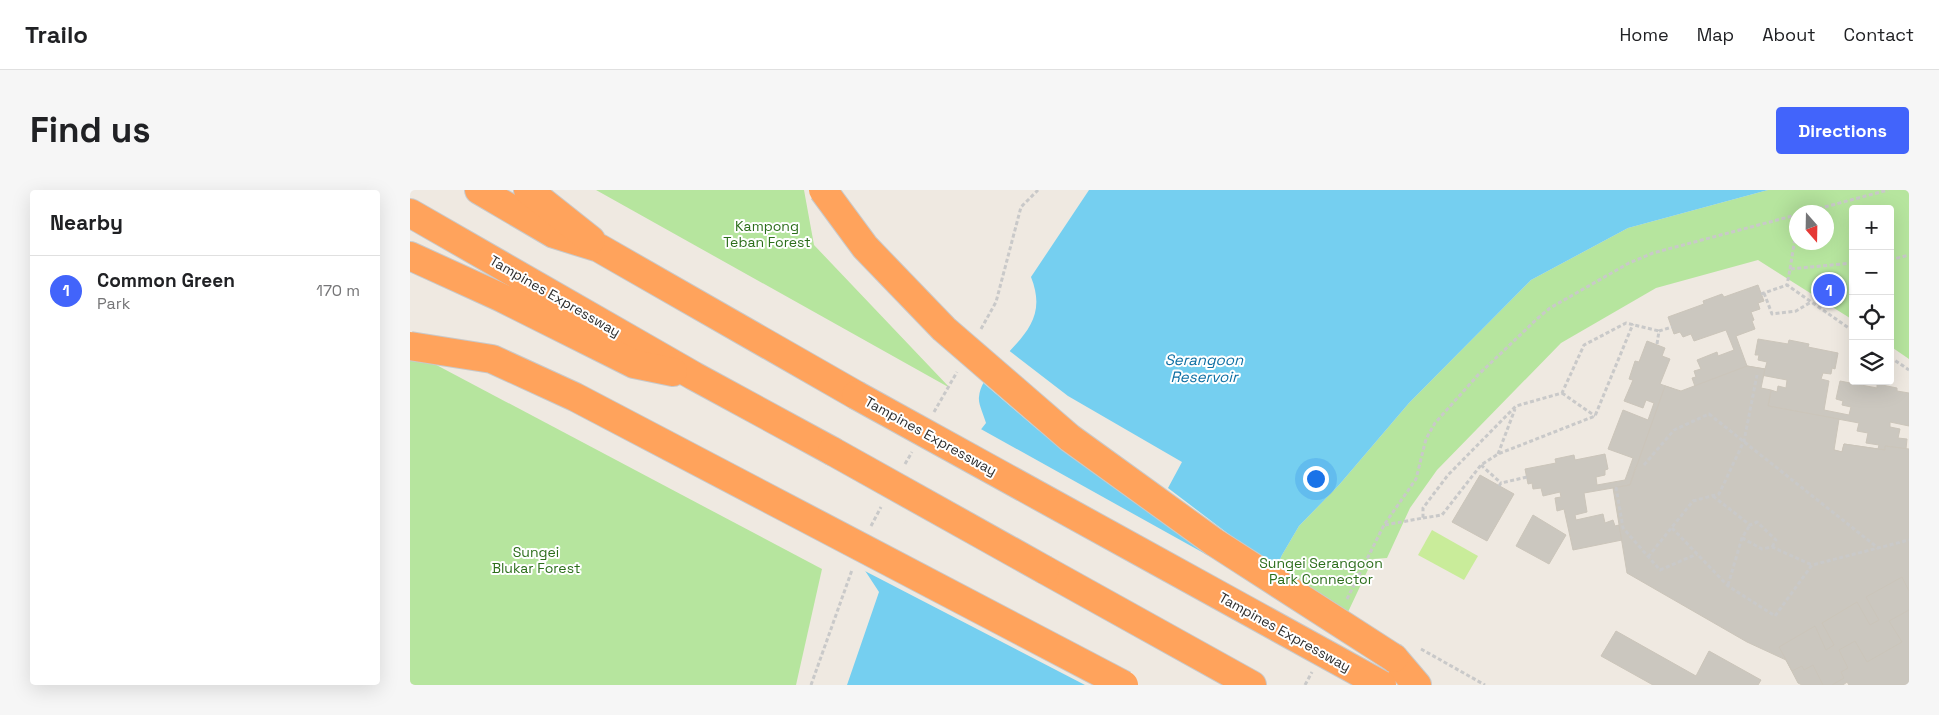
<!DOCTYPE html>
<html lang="en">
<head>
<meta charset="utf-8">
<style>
  :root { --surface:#fff; --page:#f6f6f6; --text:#202124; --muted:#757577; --line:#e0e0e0; --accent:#4264fb }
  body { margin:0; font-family:"Space Grotesk",sans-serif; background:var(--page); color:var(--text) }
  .controls { position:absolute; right:15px; top:15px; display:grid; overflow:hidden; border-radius:5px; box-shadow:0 5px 20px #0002 }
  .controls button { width:45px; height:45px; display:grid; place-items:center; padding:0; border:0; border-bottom:1px solid var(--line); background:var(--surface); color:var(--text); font:25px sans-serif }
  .compass { position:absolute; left:1379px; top:15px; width:45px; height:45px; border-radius:50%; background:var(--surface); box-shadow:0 5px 20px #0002; rotate:160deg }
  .you { position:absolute; left:905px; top:288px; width:18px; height:18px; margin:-12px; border:4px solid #fff; border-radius:50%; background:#1a73e8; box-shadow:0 0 0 8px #1a73e833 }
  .badge { display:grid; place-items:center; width:32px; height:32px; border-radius:50%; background:var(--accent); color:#fff; font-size:16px; font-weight:700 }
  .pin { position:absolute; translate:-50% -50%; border:2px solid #fff; box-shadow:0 1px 5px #0006 }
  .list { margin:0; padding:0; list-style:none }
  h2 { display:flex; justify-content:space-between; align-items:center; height:65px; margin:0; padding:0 20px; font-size:21px }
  h2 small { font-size:16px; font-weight:400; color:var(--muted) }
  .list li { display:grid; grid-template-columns:32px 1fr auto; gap:15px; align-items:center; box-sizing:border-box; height:70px; padding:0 20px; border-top:1px solid var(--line) }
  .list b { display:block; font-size:19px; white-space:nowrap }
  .list p { margin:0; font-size:16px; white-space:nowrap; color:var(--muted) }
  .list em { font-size:16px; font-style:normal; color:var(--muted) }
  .icon { flex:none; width:28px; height:28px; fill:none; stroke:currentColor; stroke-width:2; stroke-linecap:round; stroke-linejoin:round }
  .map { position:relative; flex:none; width:1499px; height:495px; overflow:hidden; border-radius:5px }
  header { display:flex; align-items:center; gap:30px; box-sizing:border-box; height:70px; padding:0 25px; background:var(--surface); border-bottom:1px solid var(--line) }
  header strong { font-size:24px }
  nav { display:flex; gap:28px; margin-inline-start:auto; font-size:18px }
  .intro { display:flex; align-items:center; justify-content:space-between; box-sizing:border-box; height:120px; padding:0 30px }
  h1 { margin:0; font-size:35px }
  .button { padding:12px 22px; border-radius:5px; background:var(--accent); color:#fff; font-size:18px; font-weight:700 }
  main { display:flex; gap:30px; padding:0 30px }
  aside { flex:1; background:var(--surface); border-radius:5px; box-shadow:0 5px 20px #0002 }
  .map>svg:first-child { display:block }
  .green { fill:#b6e59e; fill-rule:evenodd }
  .pitch { fill:#c9ec9a }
  .water { fill:#75cff0 }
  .pier { fill:#efe9e1 }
  .building { fill:#cbc7bf; stroke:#cbc5ba }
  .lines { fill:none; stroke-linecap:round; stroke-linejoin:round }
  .highway-casing { stroke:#c9c9c9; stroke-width:30 }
  .path { stroke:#c9c9c9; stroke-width:3; stroke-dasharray:4 2.5; stroke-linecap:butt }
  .highway { stroke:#ffa35c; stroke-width:28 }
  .highway-bridge-casing { stroke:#c9c9c9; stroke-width:30; stroke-linecap:butt }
  .highway-bridge { stroke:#ffa35c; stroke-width:28 }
  .labels { text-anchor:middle; stroke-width:4; stroke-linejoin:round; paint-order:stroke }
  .park-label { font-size:14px; fill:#2c6e1b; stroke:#fff }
  .street-label { font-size:14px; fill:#2e2e2e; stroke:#fff }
  .water-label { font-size:15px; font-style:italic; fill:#0d6fa3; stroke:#fff }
</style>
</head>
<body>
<header>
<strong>Trailo</strong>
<nav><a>Home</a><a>Map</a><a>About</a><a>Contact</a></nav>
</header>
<div class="intro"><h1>Find us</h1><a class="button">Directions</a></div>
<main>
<aside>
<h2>Nearby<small></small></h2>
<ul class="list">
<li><span class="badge">1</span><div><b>Common Green</b><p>Park</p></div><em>170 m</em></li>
</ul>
</aside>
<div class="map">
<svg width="1499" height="495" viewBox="0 0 1499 495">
  <rect width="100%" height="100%" fill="#efe9e1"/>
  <g class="green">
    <path d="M186 0H394L404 55 540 198Z"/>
    <path d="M1358 0H1499V169L1480 156V19H1443V130L1348 70 1246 98 1151 153 1027 280 1000 318 977 368 963 369 930 439 859 393 872 365 889 336 929 295 999 213 1121 90 1218 38ZM1386 22H1416V52H1386Z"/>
    <path d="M0 161 412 379 386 495H0Z"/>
  </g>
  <path class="pitch" d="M1022 340 1068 366 1054 390 1008 365Z"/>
  <path class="water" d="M679 0H1358L1218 38 1121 90 999 213 929 295 889 336 872 365 859 393 823 495H437L469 402 452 376 481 372 493 338 576 233C574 225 568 214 569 207 570 196 576 188 583 180 608 149 639 132 621 87Z"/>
  <path class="pier" d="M597 159 658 206 772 272 758 298 833 355 861 394 826 495H675L451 379 449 376 451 373 479 369 491 336 569 238 808 371 732 313 627 239 571 191 586 165Z"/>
  <g class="building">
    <path d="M1348 95 1354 111 1348 113 1350 119 1341 122 1344 130 1342 131 1345 139 1326 146 1337 176 1355 179 1357 172 1348 170 1349 165H1345L1348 149 1378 154 1379 150 1399 154 1398 157 1428 163 1425 179 1422 178 1421 184 1413 183 1411 189 1419 191 1414 220 1439 225 1441 217 1432 215 1433 211 1426 209 1430 191 1467 198V194L1487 198V201L1499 203V236L1480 232V237L1490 239 1488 248 1497 249 1496 259 1475 256V260L1499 264V297L1414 282 1417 265 1423 266 1424 260 1432 262 1434 254 1468 259 1469 255 1456 253 1458 243 1447 241 1449 233 1358 216 1361 200 1367 202 1368 196 1376 198 1377 190 1340 183 1287 202 1282 188 1286 187 1284 181 1291 179 1287 170 1307 162 1308 166 1324 160 1316 140 1284 151 1281 144 1273 147 1270 142 1264 144 1258 127 1294 114 1293 111 1312 104 1314 107Z"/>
    <path d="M1237 151 1255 158 1252 166 1260 169 1250 194 1264 199 1257 218 1249 215 1229 270 1236 277 1256 253 1262 259 1257 265 1264 269 1270 262 1274 266 1278 261 1291 272 1238 334 1225 323 1230 319 1225 314 1231 309 1225 303 1234 293 1230 288 1235 282 1226 276 1220 295 1174 303 1177 322 1165 325 1166 330 1193 324 1195 333 1203 330 1205 336 1209 335 1212 350 1163 360 1154 319 1147 321 1145 308 1151 307 1150 302 1133 306 1131 298 1123 299 1122 293 1118 294 1115 279 1146 273 1145 269 1164 265 1165 270 1195 264 1198 279 1195 280V285L1186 287 1187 295 1215 290 1223 268 1198 259 1213 220 1238 230 1244 213 1236 210 1233 218 1214 211 1223 190 1219 189 1225 171 1229 172Z"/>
    <path d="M1337 176 1355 179 1351 198 1361 200 1358 216 1429 229 1424 260 1432 262 1434 254 1475 260V256L1499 259V495H1439L1437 492 1433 495H1392L1388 493 1376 470 1337 452 1217 383 1203 298 1220 295 1255 196 1271 201Z"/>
    <path d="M1070 285 1104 304 1077 351 1042 332Z"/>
    <path d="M1123 325 1156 345 1139 374 1106 356Z"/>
    <path d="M1492 387 1499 401V420L1479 431 1492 452 1457 472 1445 451 1429 460 1438 478 1431 482 1434 488 1422 495H1413L1403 475 1394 480 1392 476 1382 481 1369 457 1405 436 1416 460 1424 455 1412 433 1447 412 1460 435 1469 430 1456 407Z"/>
    <path d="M1206 441 1286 486 1299 461 1351 490 1348 495H1243L1191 466Z"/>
  </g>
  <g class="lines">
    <g class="highway-casing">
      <g id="highway">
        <path d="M69 0 144 44 189 58 446 205"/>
        <path d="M118 0 181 50"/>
        <path d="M0 23 284 186 422 261"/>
        <path d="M0 66 90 107 224 174 263 182"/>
        <path d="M635 380 842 495"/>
        <path d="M984 468 1007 495"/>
      </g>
    </g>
    <g class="path">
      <path d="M1396 22 1478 0"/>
      <path d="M1480 70 1499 65"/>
      <path d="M1443 73 1380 79 1377 95 1443 141"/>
      <path d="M1380 79 1386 42"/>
      <path d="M1354 103 1362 124 1386 121 1401 112"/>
      <path d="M1351 104 1377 95"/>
      <path d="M571 139 586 112 611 17 628 0"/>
      <path d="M1247 154 1249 141 1262 137"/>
      <path d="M1480 167 1499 180"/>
      <path d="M1152 203 1185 226"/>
      <path d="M524 222 547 182"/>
      <path d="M1088 264 1105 219"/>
      <path d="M495 274 502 262"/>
      <path d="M1071 275 1091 293"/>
      <path d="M1234 275 1264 240 1299 224 1468 358"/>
      <path d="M1089 296 1091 293 1117 287"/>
      <path d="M1206 297 1213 338 1250 380 1287 364"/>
      <path d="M1303 306 1340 335 1347 332 1366 350 1362 357"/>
      <path d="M1013 328 1032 325 1071 275 1088 264 1185 226 1223 134"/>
      <path d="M975 335 1013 328V318L1038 285 1106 216 1152 203 1174 155 1216 133 1249 141"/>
      <path d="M461 336 471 317"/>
      <path d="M1262 338 1318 396 1365 426 1402 375 1499 350"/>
      <path d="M1332 348 1352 359 1362 357 1402 375"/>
      <path d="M1238 367 1283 311 1309 304 1334 251 1347 185"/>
      <path d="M1318 395 1332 348 1340 335"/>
      <path d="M937 409 974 335 1006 289 1016 249 1025 233 1068 185 1128 128 1140 118 1219 73 1243 63 1386 25"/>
      <path d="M1011 459 1075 495"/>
      <path d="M401 495 442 380"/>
      <path d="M895 495 902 482"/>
    </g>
    <use href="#highway" class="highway"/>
    <g class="highway-bridge-casing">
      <g id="highway-bridge">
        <path d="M413 0 455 57 534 139 660 248 804 352 984 468"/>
        <path d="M0 156 82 169 165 207 714 495"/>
        <path d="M446 205 972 495"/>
        <path d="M422 261 635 380"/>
      </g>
    </g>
    <use href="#highway-bridge" class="highway-bridge"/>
  </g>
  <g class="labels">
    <g class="park-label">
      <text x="357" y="41">Kampong<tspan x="357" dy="16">Teban Forest</tspan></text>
      <text x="126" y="367">Sungei<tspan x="126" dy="16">Blukar Forest</tspan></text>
      <text x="911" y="378">Sungei Serangoon<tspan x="911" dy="16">Park Connector</tspan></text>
    </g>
    <g class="street-label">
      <text transform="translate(145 106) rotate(30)" y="5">Tampines Expressway</text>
      <text transform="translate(521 246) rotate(29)" y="5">Tampines Expressway</text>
      <text transform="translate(875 442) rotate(29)" y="5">Tampines Expressway</text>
    </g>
    <g class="water-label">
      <text x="794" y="175">Serangoon<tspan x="794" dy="17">Reservoir</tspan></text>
    </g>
  </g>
</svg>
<div class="controls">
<button>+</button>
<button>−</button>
<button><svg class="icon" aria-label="locate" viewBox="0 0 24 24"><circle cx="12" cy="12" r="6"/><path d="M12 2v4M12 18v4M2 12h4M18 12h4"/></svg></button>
<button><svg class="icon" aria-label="layers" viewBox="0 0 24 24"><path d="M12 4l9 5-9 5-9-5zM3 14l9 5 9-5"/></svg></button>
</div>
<svg class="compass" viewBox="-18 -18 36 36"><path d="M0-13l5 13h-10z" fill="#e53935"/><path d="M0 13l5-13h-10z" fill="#757577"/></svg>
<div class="you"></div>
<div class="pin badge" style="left:1419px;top:100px">1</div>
</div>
</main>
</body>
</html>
